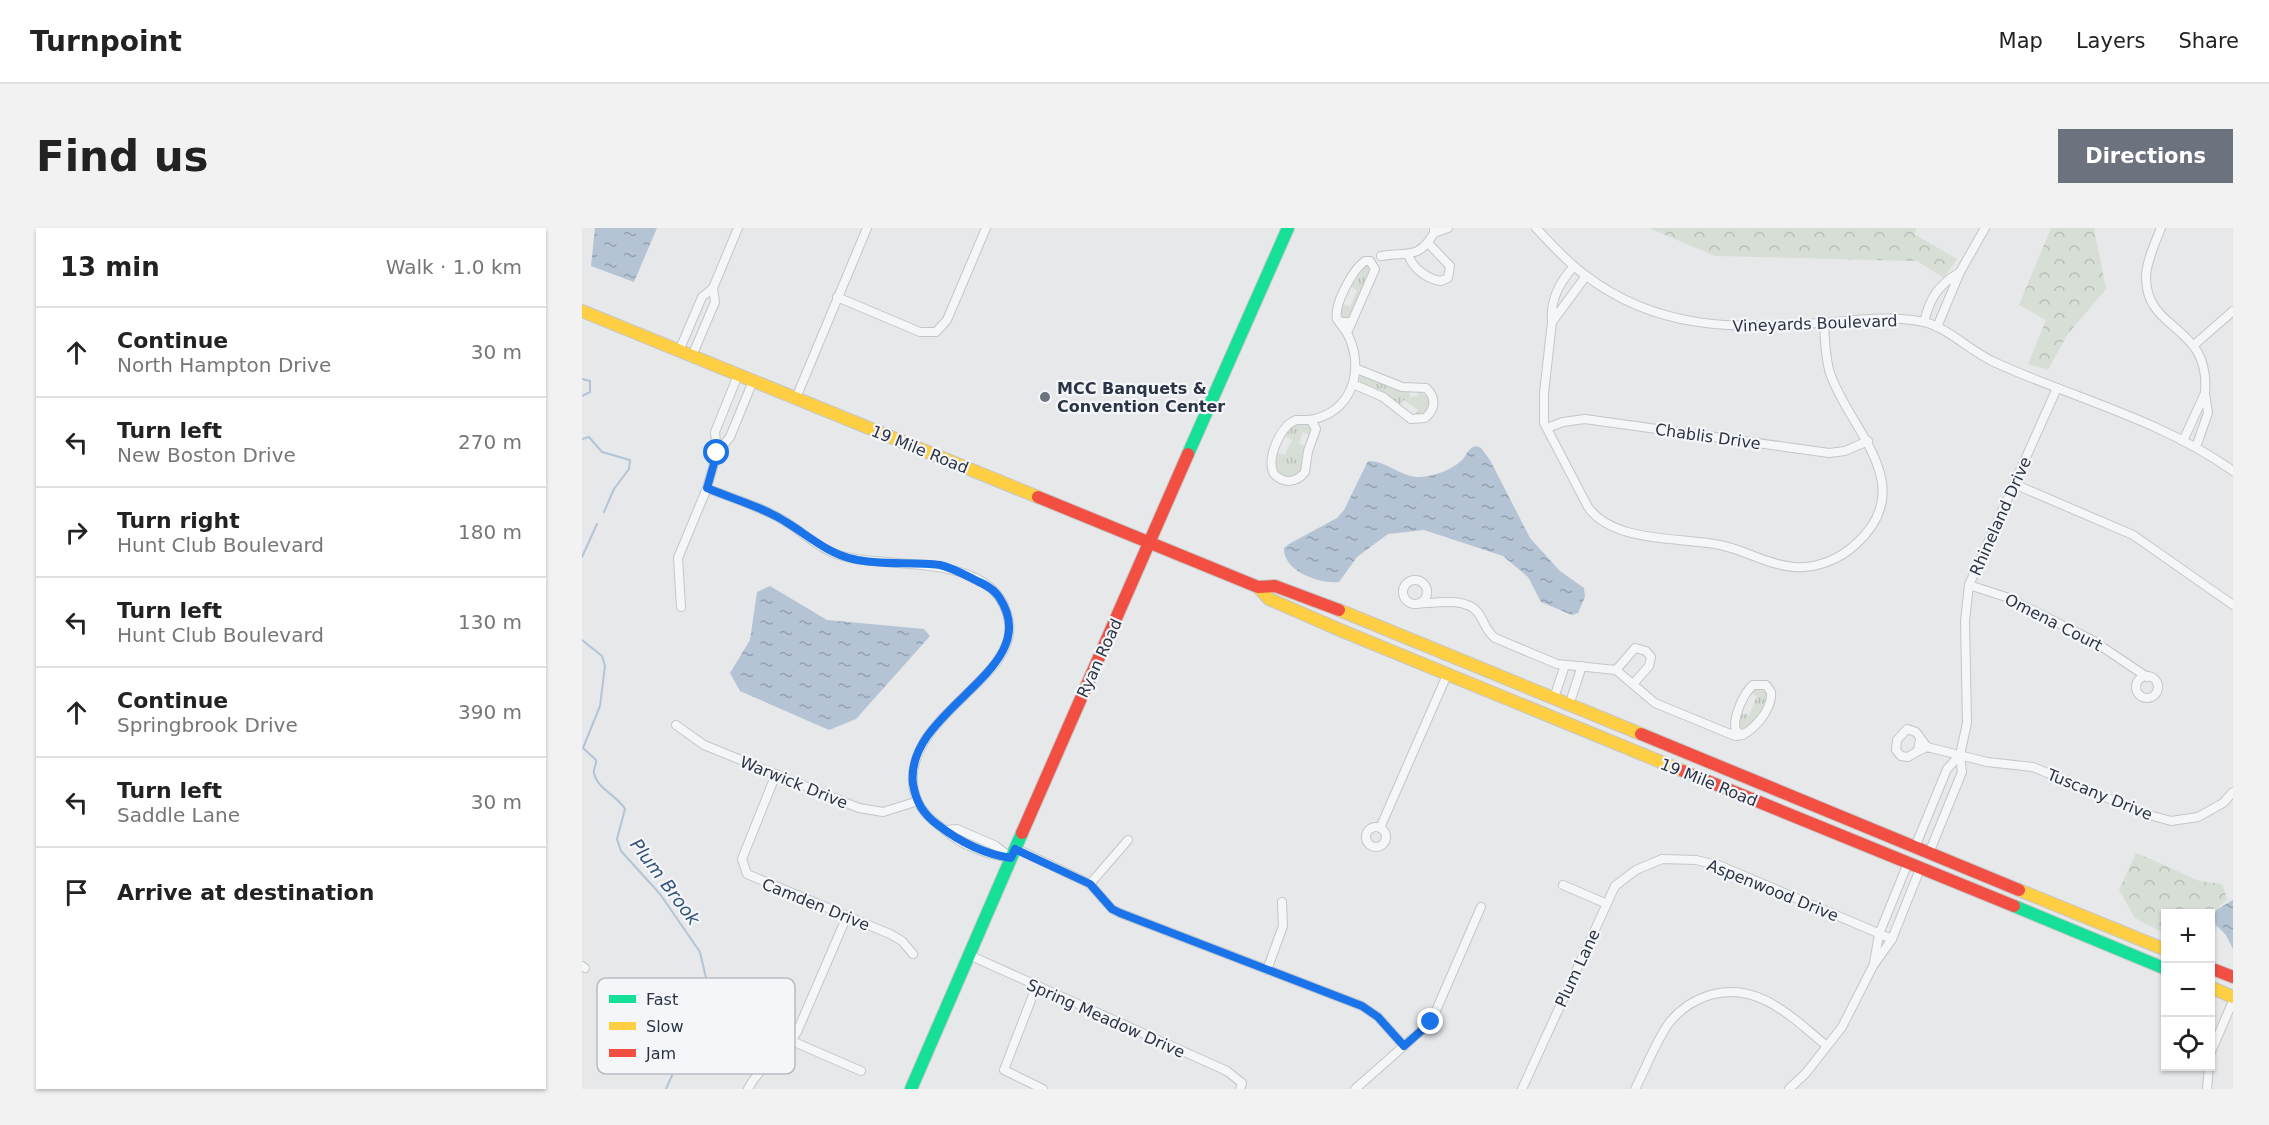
<!DOCTYPE html>
<html lang="en">
<head>
<meta charset="utf-8">
<style>
  :root { --surface:#fff; --page:#f2f2f2; --text:#222; --muted:#767676; --line:#e0e0e0; --accent:#6c737f }
  body { margin:0; font-family:"DejaVu Sans",sans-serif; background:var(--page); color:var(--text) }
  .controls { position:absolute; right:18px; bottom:18px; display:grid; overflow:hidden; border-radius:0px; box-shadow:0 2px 4px #0004 }
  .controls button { width:54px; height:54px; display:grid; place-items:center; padding:0; border:0; border-bottom:2px solid var(--line); background:var(--surface); color:var(--text); font:30px sans-serif }
  .stop { position:absolute; width:18px; height:18px; margin:-14px; border:4px solid #1a73e8; border-radius:50%; background:#fff }
  .stop.end { background:#1a73e8; border-color:#fff; box-shadow:0 2px 6px #0008 }
  .list { margin:0; padding:0; list-style:none }
  h2 { display:flex; justify-content:space-between; align-items:center; height:78px; margin:0; padding:0 24px; font-size:26px }
  h2 small { font-size:20px; font-weight:400; color:var(--muted) }
  .list li { display:grid; grid-template-columns:39px 1fr auto; gap:18px; align-items:center; box-sizing:border-box; height:90px; padding:0 24px; border-top:2px solid var(--line) }
  .list b { display:block; font-size:22px; white-space:nowrap }
  .list p { margin:0; font-size:20px; white-space:nowrap; color:var(--muted) }
  .list em { font-size:20px; font-style:normal; color:var(--muted) }
  .icon { flex:none; width:33px; height:33px; fill:none; stroke:currentColor; stroke-width:2; stroke-linecap:round; stroke-linejoin:round }
  .map { position:relative; flex:none; width:1651px; height:861px; overflow:hidden; border-radius:0px }
  header { display:flex; align-items:center; gap:36px; box-sizing:border-box; height:84px; padding:0 30px; background:var(--surface); border-bottom:2px solid var(--line) }
  header strong { font-size:28px }
  nav { display:flex; gap:33px; margin-inline-start:auto; font-size:21px }
  .intro { display:flex; align-items:center; justify-content:space-between; box-sizing:border-box; height:144px; padding:0 36px }
  h1 { margin:0; font-size:42px }
  .button { padding:15px 27px; border-radius:0px; background:var(--accent); color:#fff; font-size:21px; font-weight:700 }
  main { display:flex; gap:36px; padding:0 36px }
  aside { flex:1; background:var(--surface); border-radius:0px; box-shadow:0 2px 4px #0004 }
  .map>svg:first-child { display:block }
  .grass { fill:url(#grass-tufts) }
  .forest { fill:url(#forest-crowns) }
  .water { fill:url(#water-ripples) }
  .lines { fill:none; stroke-linecap:round; stroke-linejoin:round }
  .stream { stroke:#b4c4d5; stroke-width:2 }
  .street-casing { stroke:#c4c6c8; stroke-width:10 }
  .fast-casing { stroke:#c4c6c8; stroke-width:14 }
  .slow-casing { stroke:#c4c6c8; stroke-width:14 }
  .jam-casing { stroke:#c4c6c8; stroke-width:14 }
  .street { stroke:#f5f6f7; stroke-width:8 }
  .fast { stroke:#16e098; stroke-width:12 }
  .slow { stroke:#ffcf43; stroke-width:12 }
  .jam { stroke:#f24e42; stroke-width:12 }
  .route { stroke:#1a73e8; stroke-width:8 }
  .poi-dot { fill:#6c737f; stroke:#f4f6f9; stroke-width:2 }
  .labels { text-anchor:middle; stroke-width:4.5; stroke-linejoin:round; paint-order:stroke }
  .street-label { font-size:16px; fill:#2b3445; stroke:#f4f6f9 }
  .poi-label { font-size:16px; font-weight:bold; fill:#2b3445; stroke:#f4f6f9; text-anchor:start }
  .water-label { font-size:18px; font-style:italic; fill:#34527a; stroke:#f4f6f9 }
  .key { fill:#f4f6f9; stroke:#b8bcc3; stroke-width:1.5 }
  .key-label { font-size:16px; fill:#2b3445 }
</style>
</head>
<body>
<header>
<strong>Turnpoint</strong>
<nav><a>Map</a><a>Layers</a><a>Share</a></nav>
</header>
<div class="intro"><h1>Find us</h1><a class="button">Directions</a></div>
<main>
<aside>
<h2>13 min<small>Walk · 1.0 km</small></h2>
<ul class="list">
<li><svg class="icon" aria-label="ahead" viewBox="0 0 24 24"><path d="M12 20V5M6 11l6-6 6 6"/></svg><div><b>Continue</b><p>North Hampton Drive</p></div><em>30 m</em></li>
<li><svg class="icon" aria-label="left" viewBox="0 0 24 24"><path d="M17 20v-9H6M10 6l-5 5 5 5"/></svg><div><b>Turn left</b><p>New Boston Drive</p></div><em>270 m</em></li>
<li><svg class="icon" aria-label="right" viewBox="0 0 24 24"><path d="M7 20v-9h11M14 6l5 5-5 5"/></svg><div><b>Turn right</b><p>Hunt Club Boulevard</p></div><em>180 m</em></li>
<li><svg class="icon" aria-label="left" viewBox="0 0 24 24"><path d="M17 20v-9H6M10 6l-5 5 5 5"/></svg><div><b>Turn left</b><p>Hunt Club Boulevard</p></div><em>130 m</em></li>
<li><svg class="icon" aria-label="ahead" viewBox="0 0 24 24"><path d="M12 20V5M6 11l6-6 6 6"/></svg><div><b>Continue</b><p>Springbrook Drive</p></div><em>390 m</em></li>
<li><svg class="icon" aria-label="left" viewBox="0 0 24 24"><path d="M17 20v-9H6M10 6l-5 5 5 5"/></svg><div><b>Turn left</b><p>Saddle Lane</p></div><em>30 m</em></li>
<li><svg class="icon" aria-label="arrive" viewBox="0 0 24 24"><path d="M6 21V4h12l-3 4 3 4H6"/></svg><div><b>Arrive at destination</b></div></li>
</ul>
</aside>
<div class="map">
<svg width="1651" height="861" viewBox="0 0 1651 861">
  <defs>
    <pattern id="grass-tufts" width="24" height="20" patternUnits="userSpaceOnUse" patternTransform="scale(1.5)"><rect width="24" height="20" fill="#d6ded6"/><path d="M3 7l-1-3M5 7V3M7 7l1-3M15 17l-1-3M17 17v-4M19 17l1-3" fill="none" stroke="#b8bfb9"/></pattern>
    <pattern id="forest-crowns" width="20" height="18" patternUnits="userSpaceOnUse" patternTransform="scale(1.5)"><rect width="20" height="18" fill="#d6ded6"/><path d="M2 6a3 3 0 1 1 6 0M12 15a3 3 0 1 1 6 0" fill="none" stroke="#b8bfb9"/></pattern>
    <pattern id="water-ripples" width="26" height="14" patternUnits="userSpaceOnUse" patternTransform="scale(1.5)"><rect width="26" height="14" fill="#b4c4d5"/><path d="M2 4q2-2 4 0t4 0M15 11q2-2 4 0t4 0" fill="none" stroke="#93a0af"/></pattern>
  </defs>
  <rect width="100%" height="100%" fill="#e6e8ea"/>
  <g class="grass">
    <path d="M784 37 789 41 767 90 761 91 757 85 761 76 768 79 775 62 769 59Z"/>
    <path d="M782 147 816 162 827 163 828 169 836 168 835 162 847 170C849 182 843 186 832 188L836 182 822 172 817 177 805 166 778 155 777 149Z"/>
    <path d="M725 195 730 203 728 207 721 204 717 215 723 218 720 242 712 249H702C693 243 692 234 696 225L703 227 710 212 703 208 714 196Z"/>
    <path d="M1171 461 1184 463 1185 473 1166 500 1159 501 1156 496 1160 485 1167 487 1175 468 1169 465Z"/>
  </g>
  <g class="forest">
    <path d="M1067 0H1335L1332 6 1375 31 1362 50 1335 33 1133 28Z"/>
    <path d="M1469 0H1512L1524 61 1485 107 1466 142 1446 136 1464 92 1437 77Z"/>
    <path d="M1554 625C1574 633 1593 642 1612 651 1621 655 1632 654 1641 657L1645 671 1634 682 1630 693 1635 699 1629 711 1628 686H1584L1583 706 1553 690 1537 662Z"/>
  </g>
  <g class="water">
    <path d="M13 0H75L52 54 9 38Z"/>
    <path d="M894 218 899 220 908 232 948 310 978 343 1002 360 1003 369 996 385 990 387 959 374 946 349 921 328 842 302 806 306 775 329 757 354C737 356 701 343 702 320L707 316 755 290 762 282 786 233C804 232 819 250 839 249 853 248 872 241 881 231 886 225 886 220 894 218Z"/>
    <path d="M188 358 245 392 342 401 348 408 274 491 247 502 158 463 148 445 168 412 175 364Z"/>
    <path d="M1651 672V721L1644 707 1630 693 1634 682Z"/>
  </g>
  <g class="lines">
    <g class="stream">
      <path d="M0 151 8 153V164L0 168"/>
      <path d="M0 211 7 209 20 224 48 232 47 241 32 261 22 284"/>
      <path d="M0 329 15 296"/>
      <path d="M0 412 20 428 23 438 18 478 1 520 14 532C15 537 11 540 12 545 16 562 35 567 43 581L35 611 39 623 78 666 118 724 127 763 84 861"/>
    </g>
    <g class="street-casing">
      <g id="street">
        <path d="M852 0V5L866 0"/>
        <path d="M954 0C969 16 985 34 1003 47 1075 102 1151 101 1237 95 1269 93 1305 87 1337 93 1364 97 1386 122 1412 134 1491 170 1580 192 1651 243"/>
        <path d="M1579 0C1573 15 1565 32 1564 48 1563 105 1629 95 1623 165"/>
        <path d="M826 26C830 40 845 51 859 53L866 50 868 38 846 15"/>
        <path d="M799 28C824 23 836 33 852 5"/>
        <path d="M992 38C977 55 968 72 970 94L1004 48"/>
        <path d="M1378 44 1403 0"/>
        <path d="M255 69 338 104H354L365 92 404 0"/>
        <path d="M755 91 765 105 793 41 788 33H783C771 41 752 76 755 91L759 94H770"/>
        <path d="M970 94 962 165V195L1006 279C1031 315 1098 309 1138 317 1163 322 1186 337 1212 339 1234 341 1258 331 1274 316 1339 257 1267 202 1248 145 1243 129 1243 112 1242 95"/>
        <path d="M1342 94C1348 70 1356 57 1378 44L1355 99"/>
        <path d="M1612 117 1651 83"/>
        <path d="M97 123 120 69 131 60"/>
        <path d="M110 128 133 74 131 60 156 0"/>
        <path d="M771 156 801 169 829 191 843 190C854 181 854 169 844 160L820 159 775 141"/>
        <path d="M214 170 285 0"/>
        <path d="M714 192H729L734 201 726 223 723 244C714 255 702 256 692 246 684 231 698 198 714 192Z"/>
        <path d="M727 192C770 186 784 141 765 105"/>
        <path d="M965 200 981 194 1003 191 1247 225 1263 223 1286 213"/>
        <path d="M1601 213 1623 165 1626 185 1614 219"/>
        <path d="M135 225 148 209 171 153"/>
        <path d="M1432 256 1551 307 1651 377"/>
        <path d="M125 260C151 271 181 279 204 294 221 304 235 319 254 326 304 344 415 320 427 394 435 448 336 483 331 546 329 573 343 588 363 602"/>
        <circle cx="833" cy="364" r="12"/>
        <path d="M1387 357 1424 369 1510 412 1565 449"/>
        <path d="M834 376C853 375 885 368 897 386 903 395 904 403 913 410L975 436 1034 442 1073 475 1153 508C1169 508 1191 481 1189 464L1184 457H1171C1161 466 1150 491 1154 503L1161 507"/>
        <path d="M99 379 96 330 125 260 135 225 133 204 156 147"/>
        <path d="M1034 442 1053 420 1064 423 1069 429 1067 438 1051 456"/>
        <circle cx="1565" cy="459" r="11"/>
        <path d="M972 470 983 437"/>
        <path d="M987 477 1000 438"/>
        <path d="M94 497 122 517 277 580 301 584 336 573"/>
        <path d="M1338 511 1336 523 1326 529 1319 528 1314 522 1315 512 1325 501 1334 504 1345 519"/>
        <path d="M1336 523 1345 519 1405 534 1451 539 1564 586 1589 593 1616 589 1641 575 1651 564"/>
        <path d="M194 546 160 631 165 646 308 706 320 713 331 726"/>
        <circle cx="794" cy="609" r="10"/>
        <path d="M798 600 865 447"/>
        <path d="M375 601 414 618 429 630C406 627 380 618 363 602Z"/>
        <path d="M1333 619 1365 541 1378 527"/>
        <path d="M433 620 508 656 530 681 538 685 780 778 796 789 822 818"/>
        <path d="M1347 625 1380 544 1378 527 1385 495 1383 393 1387 357 1475 160"/>
        <path d="M508 656 546 612"/>
        <path d="M981 657 1025 676"/>
        <path d="M387 727 645 843 660 855 658 861"/>
        <path d="M1292 735 1297 706 1326 635"/>
        <path d="M0 738 3 740"/>
        <path d="M685 742 701 698 700 674"/>
        <path d="M454 759 422 842 461 861"/>
        <path d="M210 813 279 843"/>
        <path d="M1628 826 1651 773"/>
        <path d="M166 861C177 838 202 826 215 804L265 688"/>
        <path d="M773 861 849 794 899 679"/>
        <path d="M940 861 1033 658 1054 642 1080 631 1114 632 1139 638 1310 711"/>
        <path d="M1053 861C1064 840 1073 815 1087 795 1098 781 1112 772 1128 767 1177 753 1210 790 1245 818"/>
        <path d="M1207 861 1224 845 1260 799 1291 738 1310 711 1338 641"/>
        <path d="M1625 861 1627 838"/>
      </g>
    </g>
    <g class="fast-casing">
      <g id="fast">
        <path d="M606 226 706 0"/>
        <path d="M1432 678 1584 741"/>
        <path d="M329 861 440 605"/>
      </g>
    </g>
    <g class="slow-casing">
      <g id="slow">
        <path d="M0 83 456 269"/>
        <path d="M676 359 687 371 758 402 1101 543"/>
        <path d="M757 382 1059 506"/>
        <path d="M1437 662 1584 722"/>
        <path d="M1628 759 1651 769"/>
      </g>
    </g>
    <g class="jam-casing">
      <g id="jam">
        <path d="M456 269 676 359 693 358 757 382"/>
        <path d="M1059 506 1437 662"/>
        <path d="M1101 543 1432 678"/>
        <path d="M440 605 606 226"/>
        <path d="M1628 740 1651 749"/>
      </g>
    </g>
    <use href="#street" class="street"/>
    <use href="#fast" class="fast"/>
    <use href="#slow" class="slow"/>
    <use href="#jam" class="jam"/>
  </g>
  <g class="lines">
    <path class="route" d="M135 225 125 260C151 271 181 279 204 294 227 308 245 325 271 331 300 338 329 333 358 337 371 340 383 347 395 353 404 357 412 361 417 369 466 442 322 480 331 556 334 574 341 586 356 597 378 614 401 626 429 630L433 621 508 656 530 681 538 685 780 778 796 789 822 818 849 794"/>
  </g>
  <circle class="poi-dot" cx="463" cy="169" r="6"/>
  <g class="labels">
    <g class="street-label">
      <text transform="translate(1233 95) rotate(-2)" y="6">Vineyards Boulevard</text>
      <text transform="translate(1126 208) rotate(8)" y="6">Chablis Drive</text>
      <text transform="translate(338 221) rotate(22)" y="6">19 Mile Road</text>
      <text transform="translate(1418 288) rotate(-66)" y="6">Rhineland Drive</text>
      <text transform="translate(1472 394) rotate(27)" y="6">Omena Court</text>
      <text transform="translate(517 430) rotate(-65)" y="6">Ryan Road</text>
      <text transform="translate(212 554) rotate(22)" y="6">Warwick Drive</text>
      <text transform="translate(1127 554) rotate(22)" y="6">19 Mile Road</text>
      <text transform="translate(1518 566) rotate(22)" y="6">Tuscany Drive</text>
      <text transform="translate(1191 662) rotate(22)" y="6">Aspenwood Drive</text>
      <text transform="translate(234 676) rotate(22)" y="6">Camden Drive</text>
      <text transform="translate(995 740) rotate(-65)" y="6">Plum Lane</text>
      <text transform="translate(524 790) rotate(24)" y="6">Spring Meadow Drive</text>
    </g>
    <g class="poi-label">
      <text x="475" y="166">MCC Banquets &amp;<tspan x="475" dy="18">Convention Center</tspan></text>
    </g>
    <g class="water-label">
      <text transform="translate(83 654) rotate(53)" y="6">Plum Brook</text>
    </g>
  </g>
  <rect x="15" y="750" width="198" height="96" rx="9" class="key"/>
  <rect x="27" y="767" width="27" height="8" fill="#16e098"/>
  <rect x="27" y="794" width="27" height="8" fill="#ffcf43"/>
  <rect x="27" y="821" width="27" height="8" fill="#f24e42"/>
  <g class="key-label">
    <text x="64" y="777">Fast</text>
    <text x="64" y="804">Slow</text>
    <text x="64" y="831">Jam</text>
  </g>
</svg>
<div class="controls">
<button>+</button>
<button>−</button>
<button><svg class="icon" aria-label="locate" viewBox="0 0 24 24"><circle cx="12" cy="12" r="6"/><path d="M12 2v4M12 18v4M2 12h4M18 12h4"/></svg></button>
</div>
<div class="stop" style="left:135px;top:225px"></div>
<div class="stop end" style="left:849px;top:794px"></div>
</div>
</main>
</body>
</html>
